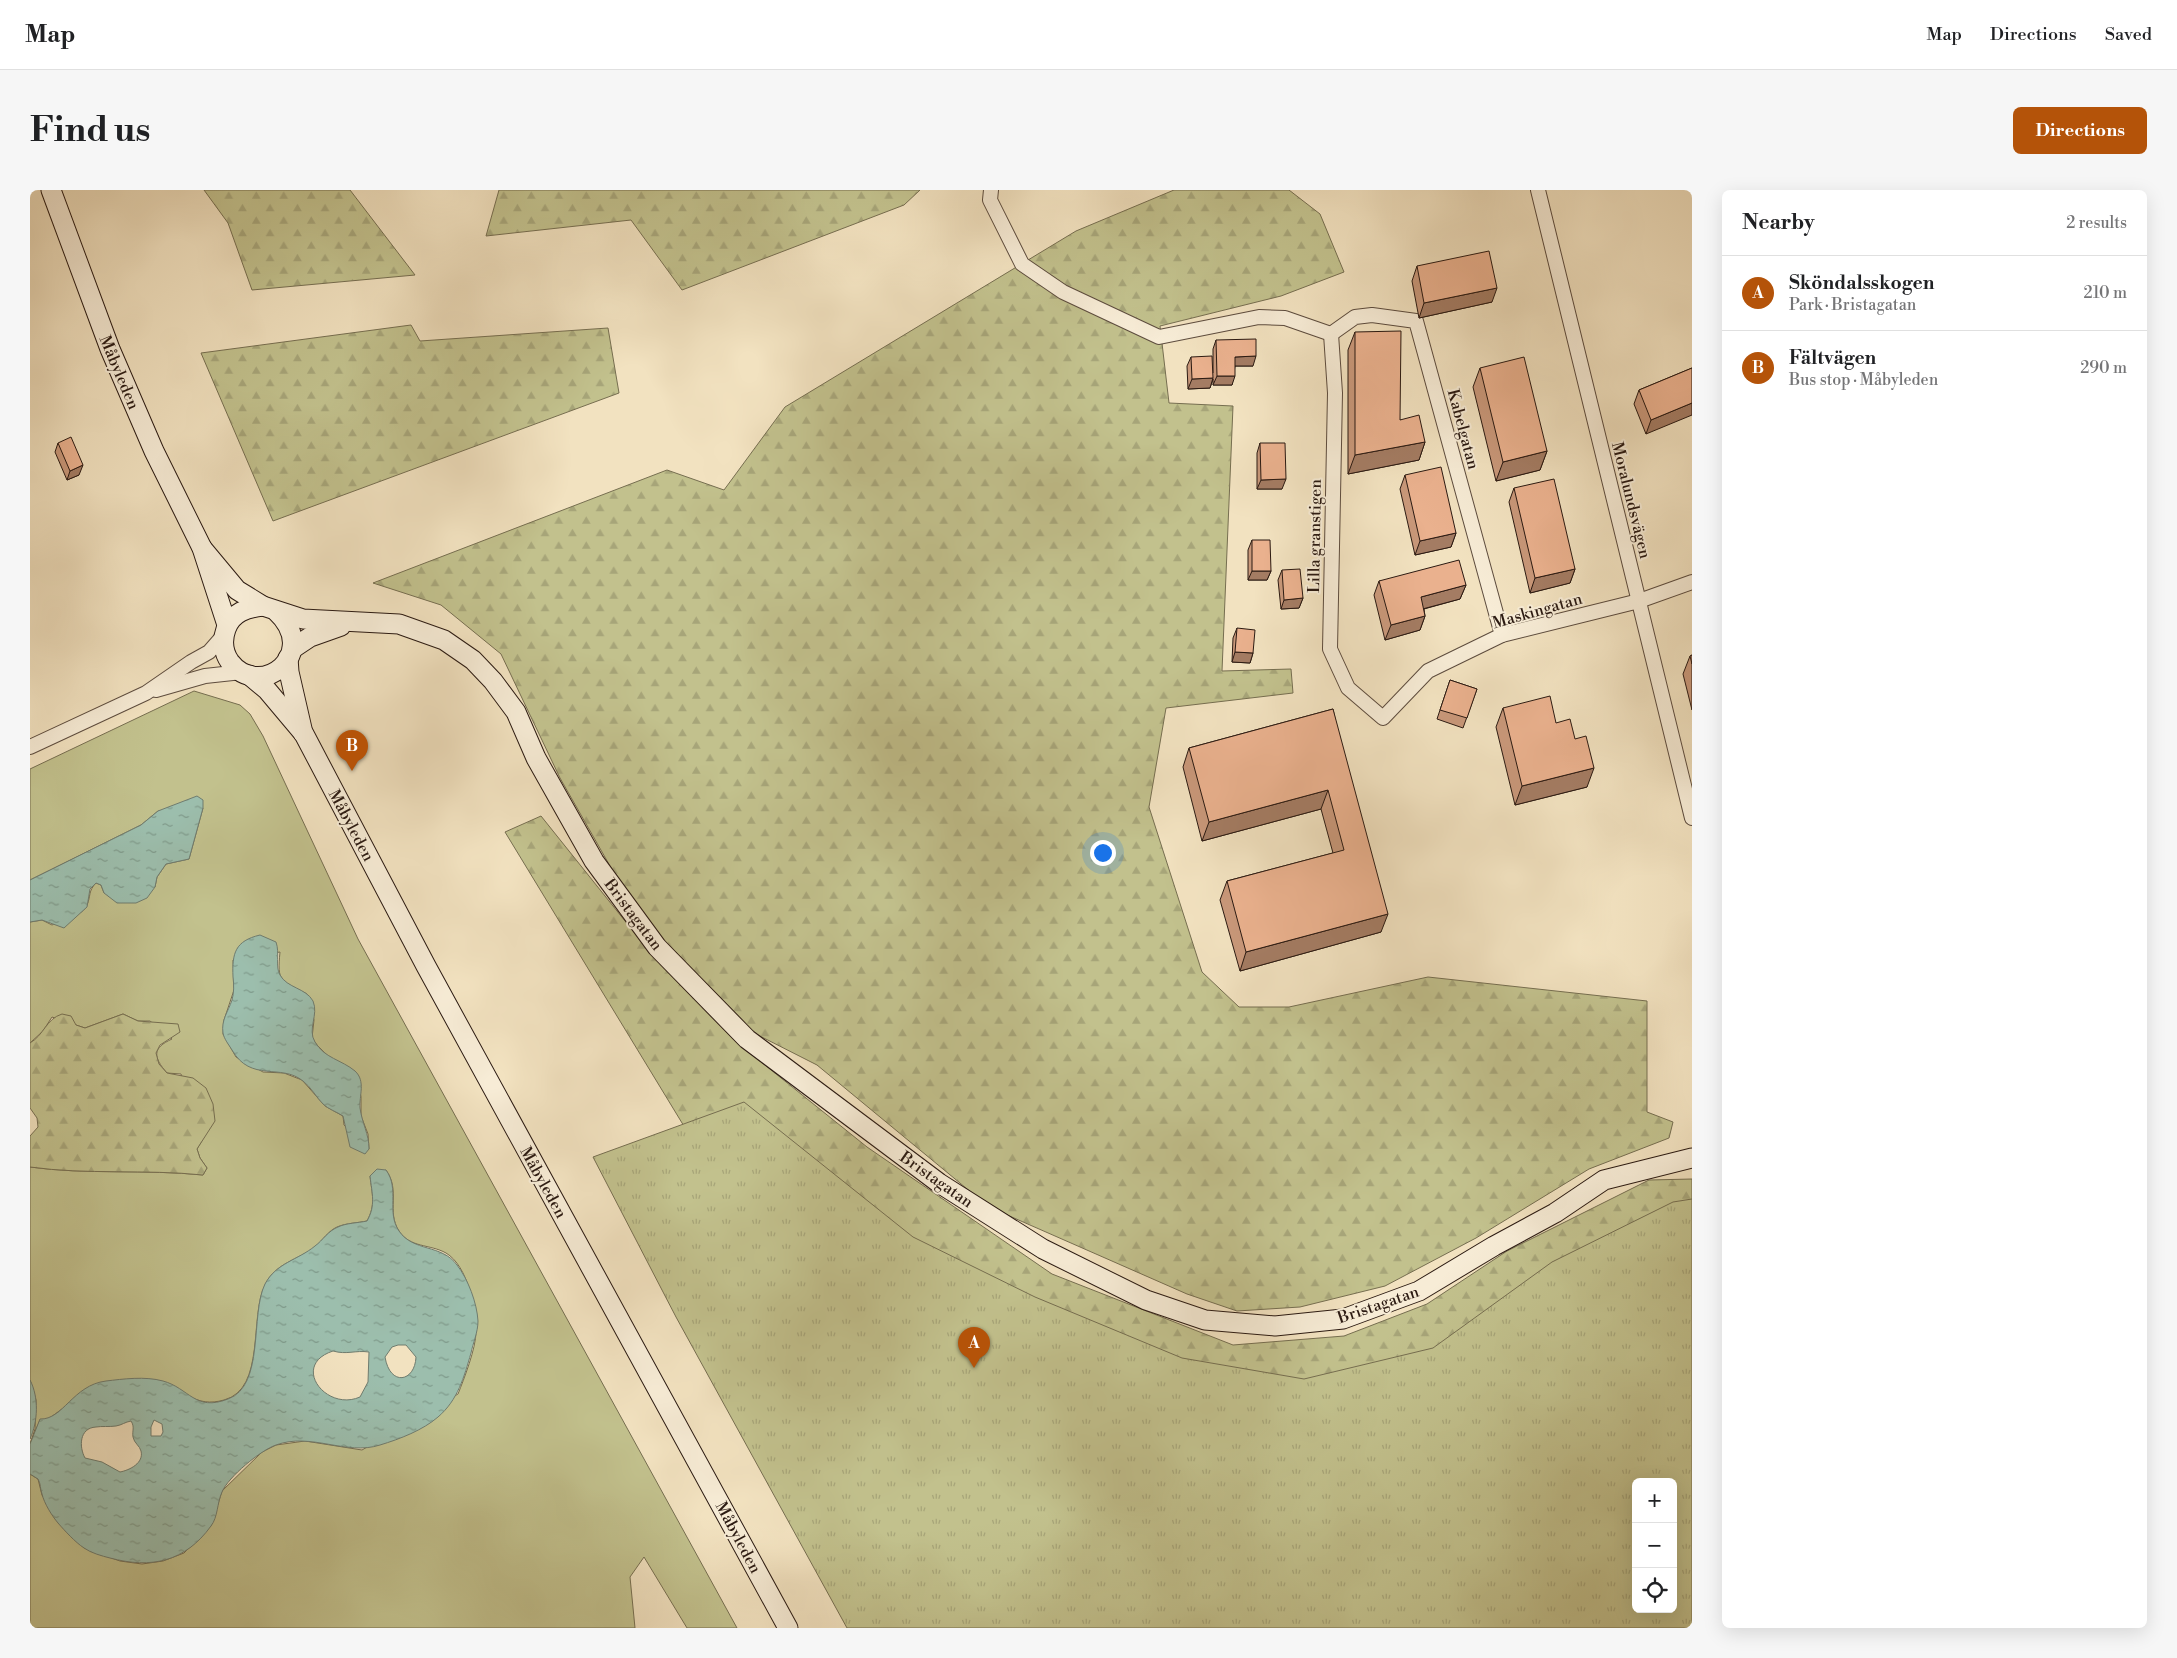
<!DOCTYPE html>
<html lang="en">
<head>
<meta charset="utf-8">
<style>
  :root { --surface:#fff; --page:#f6f6f6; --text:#202124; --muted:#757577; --line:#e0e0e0; --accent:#b45309 }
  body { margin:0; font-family:"Libre Bodoni",serif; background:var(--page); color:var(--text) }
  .controls { position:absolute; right:15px; bottom:15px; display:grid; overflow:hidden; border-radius:8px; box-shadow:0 5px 20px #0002 }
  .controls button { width:45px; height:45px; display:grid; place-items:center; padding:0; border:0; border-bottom:1px solid var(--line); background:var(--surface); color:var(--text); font:25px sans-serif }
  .you { position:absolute; left:1072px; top:662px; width:18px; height:18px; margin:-12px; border:4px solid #fff; border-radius:50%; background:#1a73e8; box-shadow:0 0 0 8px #1a73e833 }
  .badge { display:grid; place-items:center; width:32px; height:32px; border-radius:50%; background:var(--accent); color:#fff; font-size:16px; font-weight:700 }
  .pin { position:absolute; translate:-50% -41px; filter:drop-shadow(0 1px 2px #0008) }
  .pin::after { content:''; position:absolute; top:26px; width:18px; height:15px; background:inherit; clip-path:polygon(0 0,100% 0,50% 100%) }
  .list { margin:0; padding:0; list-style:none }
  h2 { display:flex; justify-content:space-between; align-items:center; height:65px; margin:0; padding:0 20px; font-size:21px }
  h2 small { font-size:16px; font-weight:400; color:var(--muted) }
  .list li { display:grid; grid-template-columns:32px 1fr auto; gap:15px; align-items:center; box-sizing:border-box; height:75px; padding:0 20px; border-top:1px solid var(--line) }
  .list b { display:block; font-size:19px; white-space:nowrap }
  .list p { margin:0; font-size:16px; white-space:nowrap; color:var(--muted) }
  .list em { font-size:16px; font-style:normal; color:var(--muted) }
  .icon { flex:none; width:28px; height:28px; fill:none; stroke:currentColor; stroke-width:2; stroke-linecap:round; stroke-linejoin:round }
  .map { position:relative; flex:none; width:1662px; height:1438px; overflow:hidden; border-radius:8px }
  header { display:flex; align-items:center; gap:30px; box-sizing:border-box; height:70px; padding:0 25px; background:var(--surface); border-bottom:1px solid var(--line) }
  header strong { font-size:24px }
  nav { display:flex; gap:28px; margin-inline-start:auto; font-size:18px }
  .intro { display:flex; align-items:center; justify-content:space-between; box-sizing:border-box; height:120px; padding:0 30px }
  h1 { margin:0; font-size:35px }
  .button { padding:12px 22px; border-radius:8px; background:var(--accent); color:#fff; font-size:18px; font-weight:700 }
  main { display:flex; gap:30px; padding:0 30px }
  aside { flex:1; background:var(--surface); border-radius:8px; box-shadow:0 5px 20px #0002 }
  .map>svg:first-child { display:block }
  .grass { fill:#c2c18d; stroke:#766e50; fill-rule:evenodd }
  .forest { fill:url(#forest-firs); stroke:#766e50 }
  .park { fill:url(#park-tufts); stroke:#766e50; fill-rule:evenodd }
  .water { fill:url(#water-ripples); stroke:#6f7c6f; fill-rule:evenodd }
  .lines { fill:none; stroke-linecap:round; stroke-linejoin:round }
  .street-casing { stroke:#5d4c3e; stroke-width:16 }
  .secondary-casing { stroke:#2b1a12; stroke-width:21 }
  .street { stroke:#f7ecd6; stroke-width:14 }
  .secondary { stroke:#f7ecd6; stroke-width:19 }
  .wall { fill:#c9987a; stroke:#2b1a12 }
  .shaded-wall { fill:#a47c63; stroke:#2b1a12 }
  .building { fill:#eab18e; stroke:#2b1a12 }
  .labels { text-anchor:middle; stroke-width:4; stroke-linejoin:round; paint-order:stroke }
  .street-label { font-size:16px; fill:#2b1a12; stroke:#f7ecd6 }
</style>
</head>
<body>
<header>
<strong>Map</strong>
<nav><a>Map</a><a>Directions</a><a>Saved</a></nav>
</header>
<div class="intro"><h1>Find us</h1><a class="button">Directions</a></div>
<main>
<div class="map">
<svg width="1662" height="1438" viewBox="0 0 1662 1438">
  <defs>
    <pattern id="forest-firs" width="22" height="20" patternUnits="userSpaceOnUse" patternTransform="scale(1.25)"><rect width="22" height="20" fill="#c2c18d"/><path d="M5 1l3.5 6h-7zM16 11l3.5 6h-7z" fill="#a7a579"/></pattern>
    <pattern id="park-tufts" width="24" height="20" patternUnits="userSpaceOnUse" patternTransform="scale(1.25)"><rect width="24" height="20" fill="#c2c18d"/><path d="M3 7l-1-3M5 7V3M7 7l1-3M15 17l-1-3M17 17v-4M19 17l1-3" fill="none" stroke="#a7a579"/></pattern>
    <pattern id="water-ripples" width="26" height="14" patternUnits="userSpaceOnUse" patternTransform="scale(1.25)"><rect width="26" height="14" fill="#9cbead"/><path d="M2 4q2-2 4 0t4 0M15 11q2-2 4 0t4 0" fill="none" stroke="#7f9a8b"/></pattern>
  </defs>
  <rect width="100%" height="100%" fill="#f2e2c0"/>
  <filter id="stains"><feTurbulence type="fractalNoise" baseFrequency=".004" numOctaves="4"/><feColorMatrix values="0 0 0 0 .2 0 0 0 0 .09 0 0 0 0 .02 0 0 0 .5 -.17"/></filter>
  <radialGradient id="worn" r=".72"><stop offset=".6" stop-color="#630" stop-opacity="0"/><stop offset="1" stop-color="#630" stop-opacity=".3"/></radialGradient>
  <path class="grass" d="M164 501 210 515 220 524 233 546 328 749 707 1438H657L614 1367 600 1387 605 1438H0V1284L8 1289 12 1305 27 1331 54 1358 90 1371 112 1374 133 1371 154 1363 181 1336 192 1301 232 1262 246 1255 275 1251 332 1260 428 1204C434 1189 446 1158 446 1142 446 1119 438 1076 416 1063 400 1054 380 1058 369 1041 356 1021 371 1001 356 980L340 986C342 1004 346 1015 337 1031 328 1033 316 1033 307 1037 298 1041 293 1050 285 1057 268 1070 245 1073 235 1095 219 1126 236 1199 194 1210 180 1214 170 1212 158 1206L32 1219 17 1230H10L0 1254 5 1239 6 1210 0 1190V977C57 985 115 979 173 985L177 978 170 968 167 959 174 947 151 884 137 883C123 867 122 858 142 849L120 831H108L93 824 55 838 22 827 13 841 0 853V732L12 730 22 735C31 731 54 725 57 715 61 706 58 701 66 693L71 695 74 703 125 697 127 687 136 674 159 669 173 618 128 621 111 635 0 690V579ZM250 762C247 792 250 790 277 804L284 830 282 848 287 855 299 867 326 882 331 907V926L338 944 339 959 314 935 313 926 295 916 272 890 254 883 233 882 206 867 193 844 194 830 204 800 203 770Z"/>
  <g class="forest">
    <path d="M174 0H320L385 85 222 100 198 33Z"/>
    <path d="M469 0H890L874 15 652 100 601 30 456 46Z"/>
    <path d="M1144 0H1259L1290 24 1314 82 1251 106 1130 136 1139 213 1203 216 1192 481 1261 479 1263 503 1136 518 1119 617 1172 782 1209 817H1259L1398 787 1617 811V922L1643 932 1639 948 1559 979 1446 1048 1355 1096 1270 1117 1207 1121 1157 1104 959 1017 787 875 716 839 609 727 530 588 471 464 411 415 343 393 637 280 694 300 755 217 1046 41Z"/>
    <path d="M381 135 390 151 578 138 589 203 243 331 171 163Z"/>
    <path d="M511 626 603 741 705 851 837 957 1022 1084 1203 1155 1314 1146 1397 1114 1477 1061 1619 990 1662 989V1021L1537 1354 778 1140 475 642Z"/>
    <path d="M32 824 41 826 46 835 55 838 93 824 108 831 148 834 150 842 130 855 126 863 129 874 137 883 163 888 176 898 183 914 185 931 167 959 170 968 177 978 173 985C115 979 57 985 0 977V946L8 937 7 928 0 918V853C14 845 16 829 32 824Z"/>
  </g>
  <path class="park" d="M714 912 883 1047 1005 1107 1152 1168 1274 1189 1403 1158 1522 1072 1643 1012 1662 1009V1438H817L646 1127 563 967ZM1606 1292H1643V1419H1606Z"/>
  <g class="water">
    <path d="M167 606 173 610V618L159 669 136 674 127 687 125 697 117 708 106 713H87L74 703 71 695 66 693 60 699 57 717 34 738 12 730 0 732V690L111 635 128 621Z"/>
    <path d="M230 745 246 752C250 763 245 777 250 785 257 798 276 798 283 811 289 825 277 839 285 852 294 868 312 870 325 881 336 891 329 906 330 918 332 933 339 944 339 959L335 964 320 957 313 926C307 922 298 919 293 914 286 907 281 897 273 891 251 873 221 893 202 860 199 855 194 849 193 843 191 830 198 822 202 810 204 803 204 795 203 787 202 763 205 751 230 745Z"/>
    <path d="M347 979 356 980C370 999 356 1022 369 1041 383 1062 412 1054 427 1075 438 1089 447 1113 448 1131 448 1142 443 1153 441 1163 434 1187 428 1210 408 1227 393 1240 370 1249 350 1255 316 1266 281 1242 246 1255 231 1260 198 1287 192 1302 187 1313 188 1327 181 1336 155 1372 121 1379 80 1368 72 1366 61 1363 54 1358 45 1352 35 1341 28 1333 22 1326 14 1313 12 1304 10 1299 11 1294 8 1289L0 1284V1254L10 1229C33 1230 43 1195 76 1191 93 1189 115 1186 133 1191 159 1198 165 1222 198 1209 235 1196 220 1124 235 1094 246 1073 268 1070 285 1056 293 1050 298 1041 308 1037 316 1033 328 1033 337 1031 346 1015 342 1004 340 986ZM368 1155H376L386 1167C385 1192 360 1197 355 1167L362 1157ZM303 1161C317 1165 325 1160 339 1162L338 1192 330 1207C296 1222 260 1175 303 1161ZM124 1230 132 1234 133 1242 131 1246H121V1237ZM101 1231C105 1237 102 1241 103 1247 104 1253 110 1256 111 1261 114 1273 100 1280 90 1282L72 1272 55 1268C49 1257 49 1238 66 1237 72 1236 79 1237 86 1236 92 1235 95 1232 101 1231Z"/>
    <path d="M0 1190C9 1207 8 1232 0 1249Z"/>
  </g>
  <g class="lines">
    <g class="street-casing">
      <g id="street">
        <path d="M961 0 960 10 992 74 1033 102 1129 147 1229 127 1255 128 1301 144"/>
        <path d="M1508 0 1662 628"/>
        <path d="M1301 144 1305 203 1300 459 1318 498 1353 528 1398 481 1472 445 1609 411 1662 392"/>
        <path d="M1301 144 1325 127 1342 125 1386 131 1472 445"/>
        <path d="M126 500 175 486 212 482"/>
        <path d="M0 557 116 503 161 472 179 462 193 446"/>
      </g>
    </g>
    <g class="secondary-casing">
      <g id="secondary">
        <path d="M21 0 80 159 124 261 172 358 197 435"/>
        <path d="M172 358 207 400 233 416 273 429 369 434 414 450 443 470 463 491 486 522 506 568 564 671 627 757 717 849 909 993 1013 1059 1116 1110 1175 1130 1245 1136 1313 1129 1389 1101 1464 1056 1525 1023 1574 990 1662 968"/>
        <path d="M233 416C217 418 202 422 196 439 192 450 193 462 200 472 230 511 292 464 246 421"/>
        <path d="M262 459 280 447 311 436"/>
        <path d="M258 468 259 482 273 543"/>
        <path d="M219 485 237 500 274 544 396 776 758 1438"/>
      </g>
    </g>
    <use href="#street" class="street"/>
    <use href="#secondary" class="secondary"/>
  </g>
  <g class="wall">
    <path d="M1387 76 1462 112 1389 128 1382 91Z"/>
    <path d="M1325 142 1370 230 1395 252 1389 270 1318 284V160Z"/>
    <path d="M1186 150 1223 176H1205L1202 195H1183V189L1180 198 1158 199 1157 176 1161 167 1183 183V159Z"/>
    <path d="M1450 178 1517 261 1510 280 1466 291 1443 197Z"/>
    <path d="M1662 178 1616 244 1604 214 1609 200Z"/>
    <path d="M28 253 49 285 37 290 25 262Z"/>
    <path d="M1230 253 1252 299H1227V263Z"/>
    <path d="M1375 285 1426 343 1421 357 1385 365 1370 299Z"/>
    <path d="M1484 298 1545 379 1540 393 1500 403 1479 312Z"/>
    <path d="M1222 350 1241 381 1237 390H1218V360Z"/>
    <path d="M1252 380 1273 408 1269 418 1251 419 1248 390Z"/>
    <path d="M1349 391 1436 395 1430 409 1394 419 1395 426 1390 440 1355 450 1344 405Z"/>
    <path d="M1207 438 1223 463 1220 473 1202 472 1203 448Z"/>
    <path d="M1662 465V520L1653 484 1660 466Z"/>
    <path d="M1420 490 1447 499 1433 538 1407 529Z"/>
    <path d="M1473 518 1526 533 1557 597 1485 615 1466 537Z"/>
    <path d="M1303 519 1351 742 1210 781 1190 710 1197 691 1303 663 1291 619 1172 651 1153 577 1159 558Z"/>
  </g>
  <g class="shaded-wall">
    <path d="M1467 98 1462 112 1389 128 1394 113Z"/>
    <path d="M1226 166 1223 176H1202L1205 167Z"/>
    <path d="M1187 186H1205L1202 195H1183Z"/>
    <path d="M1183 188 1180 198 1158 199 1162 189Z"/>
    <path d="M1662 213V225L1616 244 1621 230Z"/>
    <path d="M1395 252 1389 270 1318 284 1325 265Z"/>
    <path d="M1517 261 1510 280 1466 291 1473 272Z"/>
    <path d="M53 275 49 285 37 290 40 281Z"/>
    <path d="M1256 289 1252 299H1227L1231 290Z"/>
    <path d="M1426 343 1421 357 1385 365 1390 351Z"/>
    <path d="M1545 379 1540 393 1500 403 1505 388Z"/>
    <path d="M1222 381H1241L1237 390H1218Z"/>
    <path d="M1436 395 1430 409 1385 421 1391 407Z"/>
    <path d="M1273 408 1269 418 1251 419 1254 410Z"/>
    <path d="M1395 426 1390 440 1355 450 1361 435Z"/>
    <path d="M1205 462 1223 463 1220 473 1202 472Z"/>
    <path d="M1564 578 1557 597 1485 615 1492 596Z"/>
    <path d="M1298 600 1291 619 1172 651 1179 632Z"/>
    <path d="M1358 724 1351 742 1210 781 1216 762Z"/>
  </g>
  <g class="building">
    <path d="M1459 61 1467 98 1394 113 1387 76Z"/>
    <path d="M1371 141 1370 230 1389 225 1395 252 1325 265V142Z"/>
    <path d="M1226 149V166L1205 167V186H1187L1186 150Z"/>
    <path d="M1182 166 1183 188 1162 189 1161 167Z"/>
    <path d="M1494 167 1517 261 1473 272 1450 178Z"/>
    <path d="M1662 178V213L1621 230 1609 200Z"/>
    <path d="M41 247 53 275 40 281 28 253Z"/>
    <path d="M1230 253H1255L1256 289 1231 290Z"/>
    <path d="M1411 277 1426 343 1390 351 1375 285Z"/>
    <path d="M1524 289 1545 379 1505 388 1484 298Z"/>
    <path d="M1222 350H1240L1241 381H1222Z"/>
    <path d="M1429 370 1436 395 1391 407 1395 426 1361 435 1349 391Z"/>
    <path d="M1270 379 1273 408 1254 410 1252 380Z"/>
    <path d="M1207 438 1225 440 1223 463 1205 462Z"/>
    <path d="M1662 465V474L1660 466Z"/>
    <path d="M1420 490 1447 499 1437 528 1410 520Z"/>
    <path d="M1520 506 1526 533 1540 529 1545 549 1556 546 1564 578 1492 596 1473 518Z"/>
    <path d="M1303 519 1358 724 1216 762 1197 691 1314 660 1298 600 1179 632 1159 558Z"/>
  </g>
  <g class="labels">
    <g class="street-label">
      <text transform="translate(90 182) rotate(67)" y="6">Måbyleden</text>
      <text transform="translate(1434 239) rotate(75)" y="6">Kabelgatan</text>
      <text transform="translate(1602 310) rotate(76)" y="6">Moralundsvägen</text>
      <text transform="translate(1284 346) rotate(-89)" y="6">Lilla granstigen</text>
      <text transform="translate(1507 420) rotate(-16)" y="6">Maskingatan</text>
      <text transform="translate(322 635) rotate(62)" y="6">Måbyleden</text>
      <text transform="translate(604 724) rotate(53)" y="6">Bristagatan</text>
      <text transform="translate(907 989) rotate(35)" y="6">Bristagatan</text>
      <text transform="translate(514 992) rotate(61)" y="6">Måbyleden</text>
      <text transform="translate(1348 1114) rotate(-19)" y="6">Bristagatan</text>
      <text transform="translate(709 1347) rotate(62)" y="6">Måbyleden</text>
    </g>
  </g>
  <rect width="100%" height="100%" filter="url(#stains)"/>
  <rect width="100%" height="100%" fill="url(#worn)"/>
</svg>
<div class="controls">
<button>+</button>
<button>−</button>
<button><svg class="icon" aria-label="locate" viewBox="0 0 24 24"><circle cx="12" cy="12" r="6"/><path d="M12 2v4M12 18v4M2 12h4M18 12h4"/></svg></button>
</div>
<div class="you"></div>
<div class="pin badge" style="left:944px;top:1178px">A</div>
<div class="pin badge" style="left:322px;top:581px">B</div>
</div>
<aside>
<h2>Nearby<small>2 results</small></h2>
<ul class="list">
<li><span class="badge">A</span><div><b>Sköndalsskogen</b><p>Park · Bristagatan</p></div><em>210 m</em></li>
<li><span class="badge">B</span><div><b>Fältvägen</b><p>Bus stop · Måbyleden</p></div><em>290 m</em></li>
</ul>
</aside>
</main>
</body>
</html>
